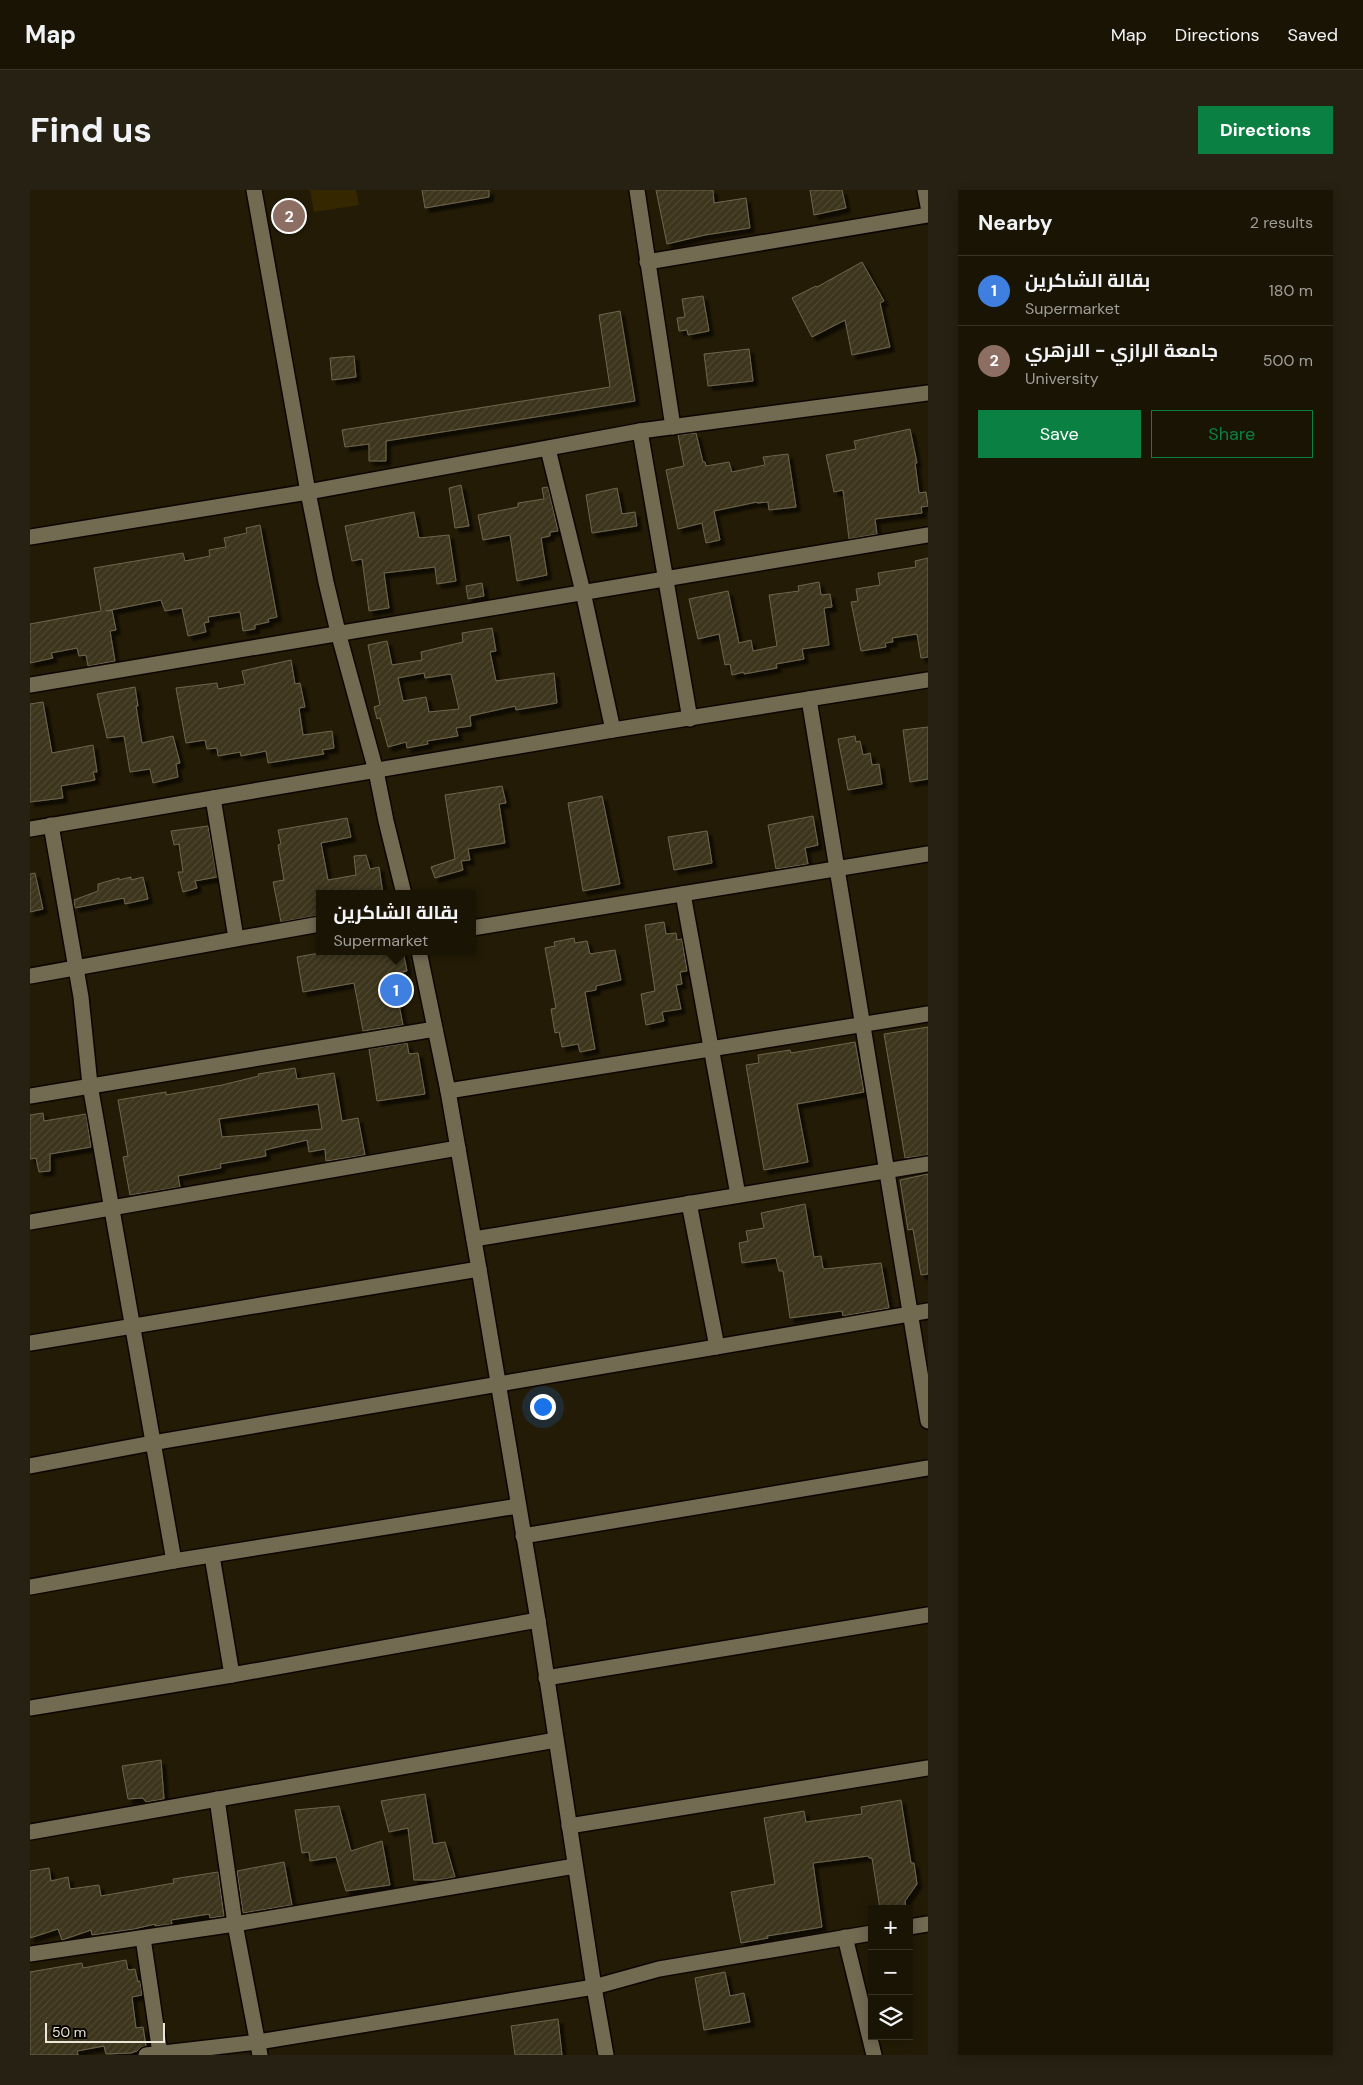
<!DOCTYPE html>
<html lang="en">
<head>
<meta charset="utf-8">
<style>
  :root { --surface:#1a1404; --page:#272113; --text:#f1f3f6; --muted:#9f9e9a; --line:#383326; --accent:#0b8043 }
  body { margin:0; font-family:"DM Sans",Cairo,sans-serif; background:var(--page); color:var(--text) }
  .controls { position:absolute; right:15px; bottom:15px; display:grid; overflow:hidden; border-radius:0px; box-shadow:0 2px 12px #0003 }
  .controls button { width:45px; height:45px; display:grid; place-items:center; padding:0; border:0; border-bottom:1px solid var(--line); background:var(--surface); color:var(--text); font:25px sans-serif }
  .scale { position:absolute; left:15px; bottom:12px; width:120px; box-sizing:border-box; padding-left:5px; border:2px solid #ebe6d8; border-top:0; font-size:14px; line-height:18px; white-space:nowrap; color:#ebe6d8; -webkit-text-stroke:4px #0a0701; paint-order:stroke }
  .you { position:absolute; left:512px; top:1216px; width:18px; height:18px; margin:-12px; border:4px solid #fff; border-radius:50%; background:#1a73e8; box-shadow:0 0 0 8px #1a73e833 }
  .badge { display:grid; place-items:center; width:32px; height:32px; border-radius:50%; background:var(--accent); color:#fff; font-size:16px; font-weight:700 }
  .pin { position:absolute; translate:-50% -50%; border:2px solid #fff; box-shadow:0 1px 5px #0006 }
  .popup { position:absolute; left:286px; top:700px; width:160px; height:65px; box-sizing:border-box; display:grid; place-content:center; border-radius:0px; background:var(--surface); filter:drop-shadow(0 1px 4px #0005); font-size:16px; white-space:nowrap; color:var(--muted) }
  .popup b { font-size:19px; color:var(--text) }
  .popup::after { content:''; position:absolute; left:50%; top:100%; margin-left:-10px; border:10px solid transparent; border-top-color:var(--surface) }
  .list { margin:0; padding:0; list-style:none }
  h2 { display:flex; justify-content:space-between; align-items:center; height:65px; margin:0; padding:0 20px; font-size:21px }
  h2 small { font-size:16px; font-weight:400; color:var(--muted) }
  .list li { display:grid; grid-template-columns:32px 1fr auto; gap:15px; align-items:center; box-sizing:border-box; height:70px; padding:0 20px; border-top:1px solid var(--line) }
  .list b { display:block; font-size:19px; white-space:nowrap }
  .list p { margin:0; font-size:16px; white-space:nowrap; color:var(--muted) }
  .list em { font-size:16px; font-style:normal; color:var(--muted) }
  .actions { display:flex; gap:10px; padding:15px 20px }
  .actions a { flex:1; padding:11px 0; border:1px solid var(--accent); border-radius:0px; text-align:center; font-size:18px; color:var(--accent) }
  .actions .main { background:var(--accent); color:#fff }
  .icon { flex:none; width:28px; height:28px; fill:none; stroke:currentColor; stroke-width:2; stroke-linecap:round; stroke-linejoin:round }
  .map { position:relative; flex:none; width:898px; height:1865px; overflow:hidden; border-radius:0px }
  header { display:flex; align-items:center; gap:30px; box-sizing:border-box; height:70px; padding:0 25px; background:var(--surface); border-bottom:1px solid var(--line) }
  header strong { font-size:24px }
  nav { display:flex; gap:28px; margin-inline-start:auto; font-size:18px }
  .intro { display:flex; align-items:center; justify-content:space-between; box-sizing:border-box; height:120px; padding:0 30px }
  h1 { margin:0; font-size:35px }
  .button { padding:12px 22px; border-radius:0px; background:var(--accent); color:#fff; font-size:18px; font-weight:700 }
  main { display:flex; gap:30px; padding:0 30px }
  aside { flex:1; background:var(--surface); border-radius:0px; box-shadow:0 2px 12px #0003 }
  .map>svg:first-child { display:block }
  .grass { fill:#352800 }
  .building { fill:url(#building-hatch); stroke:#6f664d; fill-rule:evenodd; filter:url(#shadow) }
  .lines { fill:none; stroke-linecap:round; stroke-linejoin:round }
  .street-casing { stroke:#0d0600; stroke-width:18 }
  .secondary-casing { stroke:#0d0600; stroke-width:18 }
  .street { stroke:#736a52; stroke-width:15 }
  .secondary { stroke:#736a52; stroke-width:15 }
</style>
</head>
<body>
<header>
<strong>Map</strong>
<nav><a>Map</a><a>Directions</a><a>Saved</a></nav>
</header>
<div class="intro"><h1>Find us</h1><a class="button">Directions</a></div>
<main>
<div class="map">
<svg width="898" height="1865" viewBox="0 0 898 1865">
  <defs>
    <pattern id="building-hatch" width="6" height="6" patternUnits="userSpaceOnUse" patternTransform="scale(1.25)"><rect width="6" height="6" fill="#3c341d"/><path d="M-1 1l2-2M0 6l6-6M5 7l2-2" fill="none" stroke="#4f4832"/></pattern>
    <filter id="shadow"><feDropShadow dx="4.5" dy="4.5" stdDeviation="1" flood-color="#0009"/></filter>
  </defs>
  <rect width="100%" height="100%" fill="#231b05"/>
  <path class="grass" d="M280 0H326L329 15 284 22Z"/>
  <g class="building">
    <path d="M392 0H459V7L395 18Z"/>
    <path d="M626 0H683L684 13 716 8 720 38 675 45 637 54Z"/>
    <path d="M780 0H812L816 18 784 25Z"/>
    <path d="M832 72 854 111 850 113 860 157 822 165 815 130 782 147 762 108 786 96 787 97Z"/>
    <path d="M673 106 679 141 658 145 657 140 649 141 647 128 655 127 652 109Z"/>
    <path d="M590 121 605 211 356 251V271H339V254L315 257 312 240 580 197 569 125Z"/>
    <path d="M719 159 723 191 678 196 674 164Z"/>
    <path d="M324 166 326 187 302 190 300 168Z"/>
    <path d="M880 239 887 273H885L889 303 896 302 898 316 891 317 892 323 845 329 847 344 819 349 813 300 804 302 796 265 826 259 824 251Z"/>
    <path d="M666 243 673 272H675L676 276 699 272 702 282 735 275 733 267 758 264 766 317 739 320 738 312 727 313V312L684 321 690 350 676 353 672 333 648 339 636 280 654 276 648 245Z"/>
    <path d="M431 295 439 336 425 338 419 298Z"/>
    <path d="M518 297 528 341 520 342V346L511 348 517 385 487 391 480 345 453 350 448 325 488 317V313L514 309 512 298Z"/>
    <path d="M587 298 592 324 605 322 607 336 562 343 556 305Z"/>
    <path d="M384 322 389 348 419 345 426 391 407 394 405 377 354 383 359 418 339 421 332 369 322 371 315 336Z"/>
    <path d="M230 335 247 427 238 429 239 432 225 435V439L213 441 210 422 178 427 179 432 174 433 176 442 158 446 152 418 135 421 131 410 76 421 82 420 86 440 80 441 85 471 58 476 56 465 49 466 47 458 21 463 23 468 0 473V434L71 421 64 378 153 363 155 371 180 366 179 360 196 357 194 348 217 343 216 338Z"/>
    <path d="M898 368V467L891 468 887 444 862 448 863 452 855 453 856 457 831 461 821 412 828 411 826 399 850 395 848 383 886 377 885 371Z"/>
    <path d="M789 392 791 405 800 404 802 417 794 418 799 455 772 459 774 469 746 474 747 478 714 484V482L702 485 700 474 695 475 689 444 668 449 659 409 698 401 709 453 721 450 723 461 747 456 739 405 769 401 768 396Z"/>
    <path d="M452 393 454 406 438 409 436 396Z"/>
    <path d="M462 438 466 461 460 462 466 491 524 483 527 513 486 520 485 516 440 526 441 536 426 538 428 546 397 551 398 554 377 558 376 552 358 557 350 528 347 529 344 517 350 515 338 455 357 451 362 475 392 470 391 462 433 452 432 443ZM394 483 395 488 421 484 429 519 399 522 396 507 373 511 368 488Z"/>
    <path d="M261 470 265 494 270 493 275 517 269 518 273 545 302 541 304 558 292 560 294 564 238 573 236 561 211 566 210 562 188 566 187 558 177 559 175 550 156 553 146 498 187 493 188 499 215 494 212 481Z"/>
    <path d="M105 497 108 516H106L112 553 143 546 150 573 146 574 148 587 123 593 120 579 100 582 94 546 77 548 67 504Z"/>
    <path d="M13 512 22 563 63 555 67 582H63L65 590 31 596 33 608 0 612V514Z"/>
    <path d="M898 537V589L880 592 873 540Z"/>
    <path d="M825 546 826 552 830 551 833 565 840 563 842 575 849 574 852 594 818 600 808 549Z"/>
    <path d="M472 596 476 613 469 614 475 653 438 659 440 670 431 671 433 680 405 688 401 677 425 669 415 605Z"/>
    <path d="M572 606 590 694 553 701 538 613Z"/>
    <path d="M783 626 788 655 775 658 778 674 746 679 738 635Z"/>
    <path d="M317 628 321 647 291 653 298 690 326 685 324 666 336 665 340 679 349 677 353 704H287L290 725 251 732 243 692 254 690 248 655 251 654 248 640Z"/>
    <path d="M178 636 187 687 165 691 167 698 153 702 148 682H153L149 654 144 655 141 641Z"/>
    <path d="M677 641 682 673 644 680 638 647Z"/>
    <path d="M5 683 13 719 0 722V684Z"/>
    <path d="M101 687V690L113 687 118 709 95 714 94 708 45 718 44 710 68 701V694L89 688V690Z"/>
    <path d="M634 732 636 744 646 743 647 750 652 749 657 781 650 782 652 794 646 795 651 819 632 822 634 831 616 835 611 804 625 801 615 735Z"/>
    <path d="M544 748 545 753 557 751 560 764 585 760 591 790 566 796V800L555 802 565 859 550 862 548 854 532 857 529 842 525 843 521 819 526 818 515 758 525 756 524 752Z"/>
    <path d="M301 761H373L377 781 363 784 373 835 333 841 324 793 273 802 267 767Z"/>
    <path d="M898 837V965L875 968 854 844Z"/>
    <path d="M825 852 834 902 767 914 778 972 734 980 716 875 729 873 728 865 760 860 761 863Z"/>
    <path d="M377 853 379 864 388 863 395 904 347 911 339 859Z"/>
    <path d="M265 878 267 889 304 883 312 931 328 928 335 965 296 971 295 959 279 962 277 950 235 960 236 966 190 974 191 978 148 986 150 997 100 1005 93 967 98 966 88 910 136 902V905L192 895 229 886 228 884ZM288 914 292 939 192 947 189 929Z"/>
    <path d="M13 923 14 931 56 924 61 957 20 964V981L9 982 6 968 0 969V925Z"/>
    <path d="M898 984V1084L891 1085 883 1039 878 1040 870 990Z"/>
    <path d="M775 1014 784 1067 791 1066 793 1078 795 1079 851 1073 859 1118 813 1126 812 1121 760 1128 753 1081H749L746 1068 712 1073 709 1053 718 1051 716 1041 734 1038 731 1023Z"/>
    <path d="M131 1570 134 1609 116 1612 113 1608 98 1609 92 1576Z"/>
    <path d="M395 1604 403 1654 415 1652 425 1687 409 1690H384L378 1638 359 1642 351 1611Z"/>
    <path d="M871 1610 881 1673H884L887 1694 875 1711 876 1719H850L842 1668H839L838 1666 783 1673 792 1737 737 1746 738 1748 711 1753 701 1702 745 1694 734 1628 774 1621 776 1632 832 1624 831 1617Z"/>
    <path d="M309 1616 321 1661 352 1651 360 1695 316 1701 306 1667 280 1671 279 1662 272 1663 265 1620Z"/>
    <path d="M254 1672 262 1715 213 1723 207 1681Z"/>
    <path d="M19 1678 21 1691 38 1687 40 1699 69 1695 71 1706 144 1693 143 1689 188 1682 194 1726 180 1728 179 1724 141 1730 142 1734 125 1736V1734L104 1739 62 1745 61 1740 32 1750 28 1739 0 1748V1681Z"/>
    <path d="M96 1770 98 1780 105 1779 108 1792 110 1791 112 1805 102 1807 106 1838 113 1837 116 1856 111 1857 107 1861 101 1863 76 1864 74 1856 47 1861 48 1865H0V1782L52 1773 53 1778Z"/>
    <path d="M695 1782 700 1806 714 1803 720 1832 674 1840 665 1788Z"/>
    <path d="M528 1829 532 1865H485L481 1836Z"/>
  </g>
  <g class="lines">
    <g class="street-casing">
      <g id="street">
        <path d="M607 0 643 237"/>
        <path d="M895 0 898 16"/>
        <path d="M617 72 898 25"/>
        <path d="M610 241 660 529"/>
        <path d="M518 259 553 402 583 540"/>
        <path d="M0 347 278 302 610 241 898 203"/>
        <path d="M0 495 898 345"/>
        <path d="M779 509 898 1231"/>
        <path d="M183 608 206 748"/>
        <path d="M21 635 51 807 60 895 144 1371"/>
        <path d="M653 704 708 1005"/>
        <path d="M442 738 898 664"/>
        <path d="M0 786 290 734"/>
        <path d="M418 901 898 824"/>
        <path d="M0 906 405 839"/>
        <path d="M659 1013 687 1157"/>
        <path d="M0 1032 428 958"/>
        <path d="M444 1049 898 974"/>
        <path d="M0 1153 449 1079"/>
        <path d="M0 1276 122 1253 898 1121"/>
        <path d="M493 1346 898 1278"/>
        <path d="M182 1366 202 1485"/>
        <path d="M0 1397 144 1371 488 1316"/>
        <path d="M516 1488 898 1425"/>
        <path d="M0 1518 202 1485 508 1430"/>
        <path d="M187 1609 205 1734 230 1865"/>
        <path d="M539 1636 898 1578"/>
        <path d="M0 1642 526 1550"/>
        <path d="M879 1737 898 1734"/>
        <path d="M815 1747 844 1865"/>
        <path d="M113 1748 130 1863"/>
        <path d="M0 1764 205 1734 545 1676"/>
        <path d="M116 1865 228 1852 564 1797 629 1779 842 1743"/>
      </g>
    </g>
    <g class="secondary-casing">
      <g id="secondary">
        <path d="M224 0 278 302 296 392 308 442 346 581 356 631 374 704"/>
        <path d="M0 639 583 540 898 490"/>
        <path d="M389 761 418 901 449 1079 508 1430 564 1797 576 1865"/>
      </g>
    </g>
    <use href="#street" class="street"/>
    <use href="#secondary" class="secondary"/>
  </g>
</svg>
<div class="controls">
<button>+</button>
<button>−</button>
<button><svg class="icon" aria-label="layers" viewBox="0 0 24 24"><path d="M12 4l9 5-9 5-9-5zM3 14l9 5 9-5"/></svg></button>
</div>
<div class="scale">50 m</div>
<div class="you"></div>
<div class="pin badge" style="left:366px;top:800px;background:#3f7fe0">1</div>
<div class="popup"><b>بقالة الشاكرين</b>Supermarket</div>
<div class="pin badge" style="left:259px;top:26px;background:#8d6e63">2</div>
</div>
<aside>
<h2>Nearby<small>2 results</small></h2>
<ul class="list">
<li><span class="badge" style="background:#3f7fe0">1</span><div><b>بقالة الشاكرين</b><p>Supermarket</p></div><em>180 m</em></li>
<li><span class="badge" style="background:#8d6e63">2</span><div><b>جامعة الرازي - الازهري</b><p>University</p></div><em>500 m</em></li>
</ul>
<div class="actions"><a class="main">Save</a><a>Share</a></div>
</aside>
</main>
</body>
</html>
